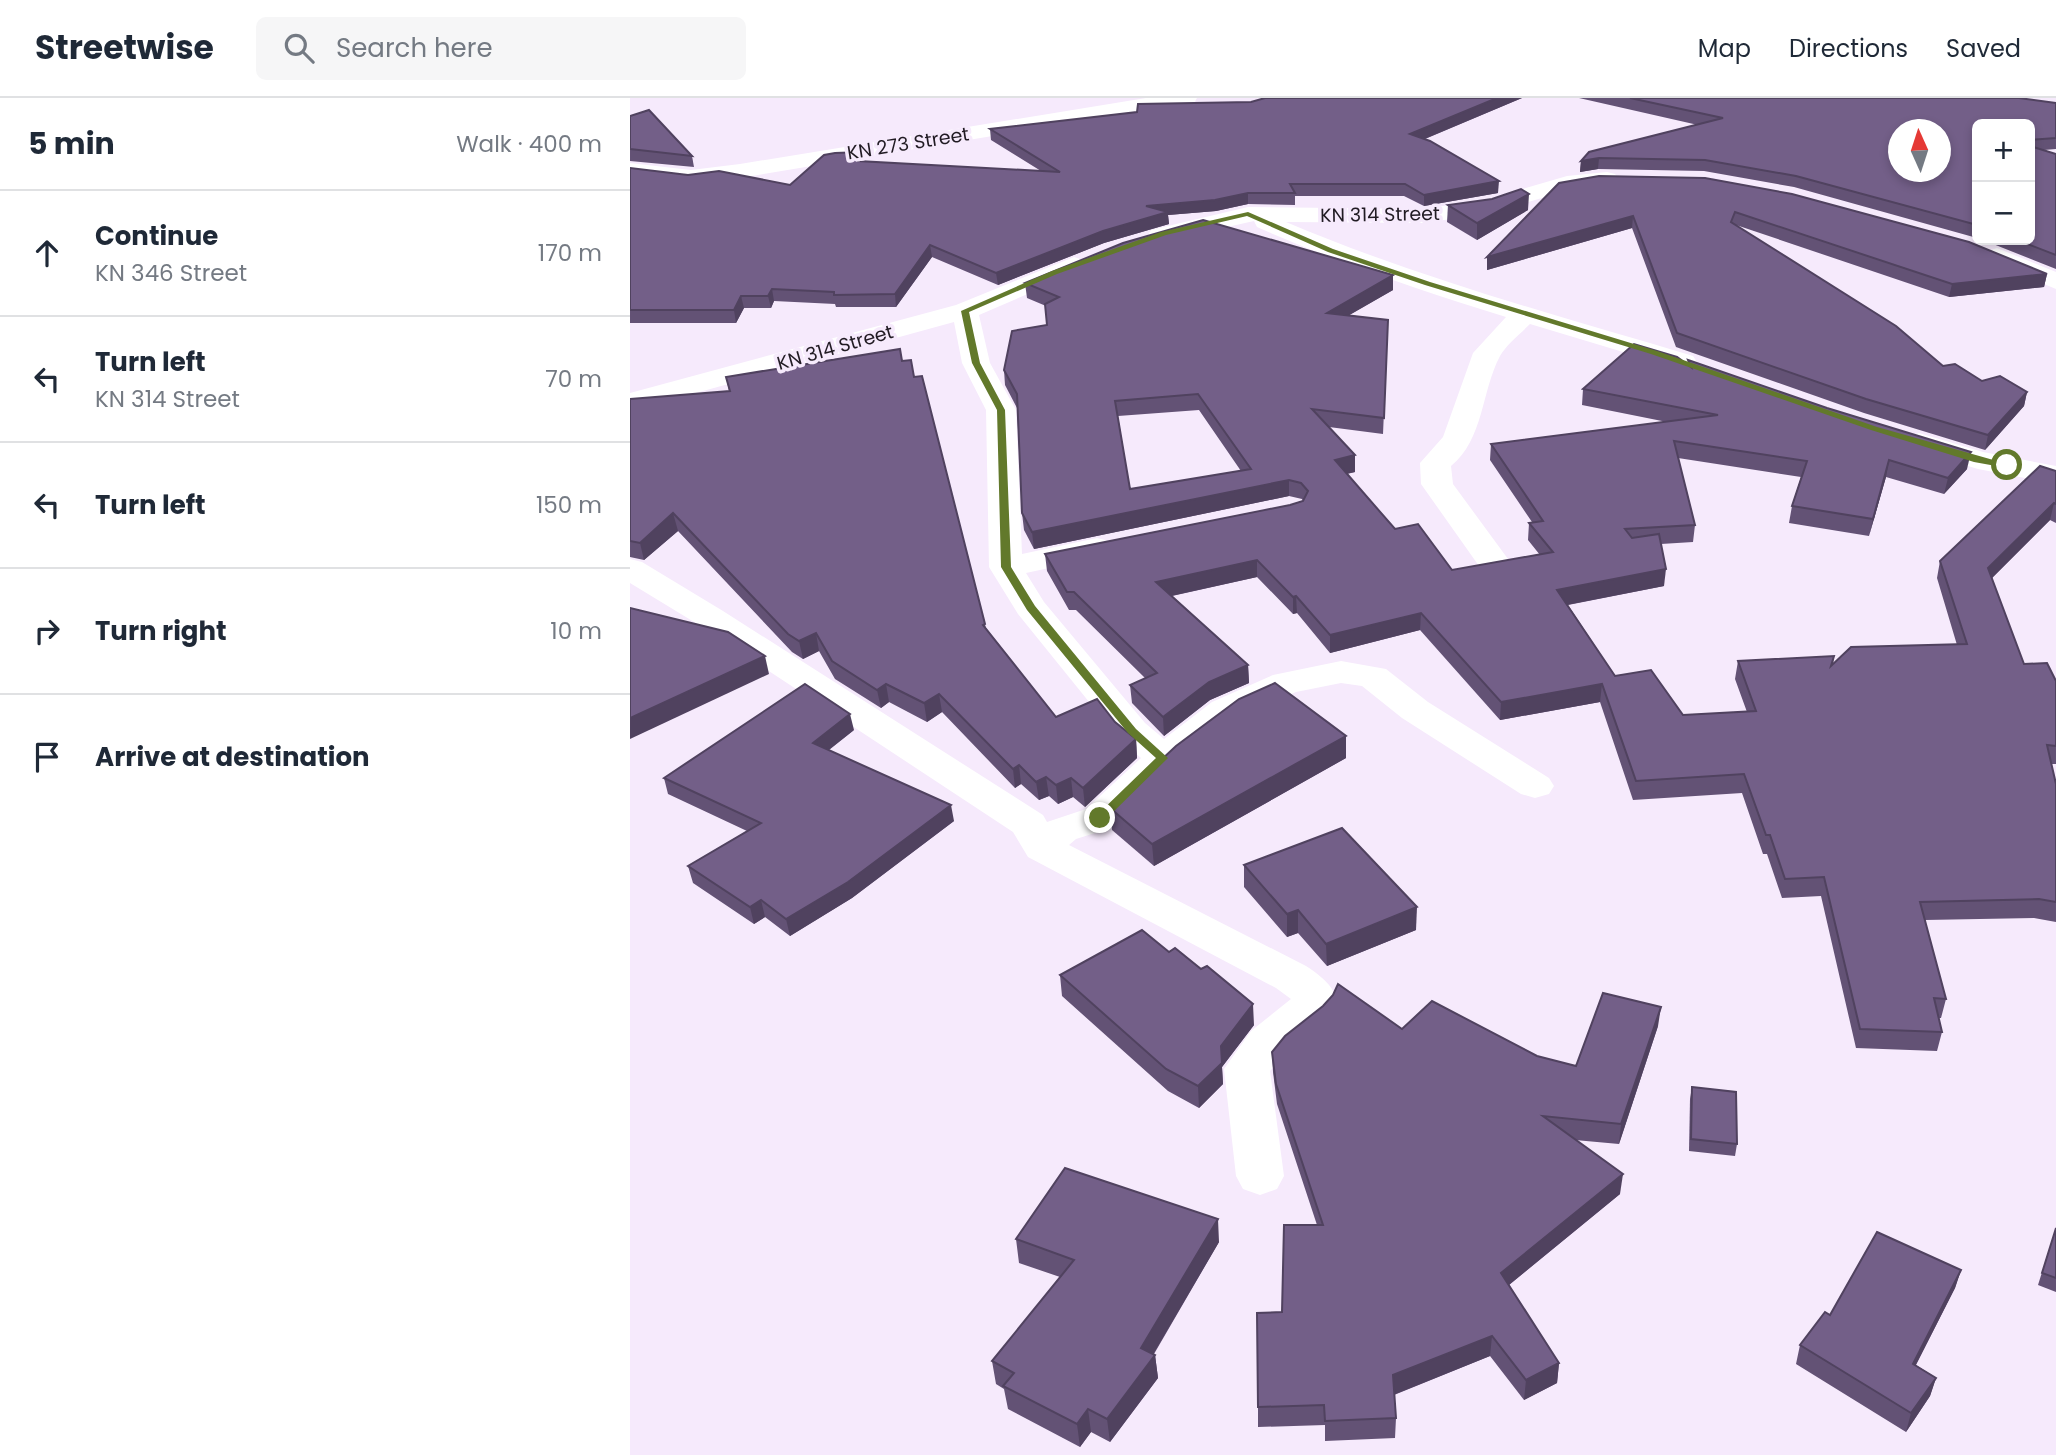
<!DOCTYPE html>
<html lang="en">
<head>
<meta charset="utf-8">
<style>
  :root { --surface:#fff; --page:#f6f6f7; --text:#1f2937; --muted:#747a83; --line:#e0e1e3 }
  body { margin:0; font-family:Poppins,sans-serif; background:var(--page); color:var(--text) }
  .controls { position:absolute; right:21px; top:21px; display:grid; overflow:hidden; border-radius:10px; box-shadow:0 4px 10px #0003 }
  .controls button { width:63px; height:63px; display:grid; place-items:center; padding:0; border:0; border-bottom:2px solid var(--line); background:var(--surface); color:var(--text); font:35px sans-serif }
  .compass { position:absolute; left:1258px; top:21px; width:63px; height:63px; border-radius:50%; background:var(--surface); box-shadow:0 4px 10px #0003; rotate:357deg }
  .stop { position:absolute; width:21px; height:21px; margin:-16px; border:5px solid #62792b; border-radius:50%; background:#fff }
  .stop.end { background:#62792b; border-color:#fff; box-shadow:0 2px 7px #0008 }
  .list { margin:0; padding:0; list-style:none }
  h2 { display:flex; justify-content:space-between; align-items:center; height:91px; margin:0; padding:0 28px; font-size:30px }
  h2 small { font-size:23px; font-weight:400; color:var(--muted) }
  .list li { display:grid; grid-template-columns:46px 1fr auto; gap:21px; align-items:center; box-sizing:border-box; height:126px; padding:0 28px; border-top:2px solid var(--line) }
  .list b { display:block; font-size:26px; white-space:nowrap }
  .list p { margin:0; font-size:23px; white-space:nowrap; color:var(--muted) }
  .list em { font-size:23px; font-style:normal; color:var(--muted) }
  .icon { flex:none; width:38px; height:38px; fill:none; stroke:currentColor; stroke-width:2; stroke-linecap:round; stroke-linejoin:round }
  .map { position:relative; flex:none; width:1426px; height:1357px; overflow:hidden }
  header { display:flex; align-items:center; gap:42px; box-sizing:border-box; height:98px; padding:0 35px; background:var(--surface); border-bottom:2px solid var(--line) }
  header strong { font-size:33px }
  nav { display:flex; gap:38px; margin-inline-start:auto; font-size:24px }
  .search { width:490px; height:63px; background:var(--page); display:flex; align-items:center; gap:18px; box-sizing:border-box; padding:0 24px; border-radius:10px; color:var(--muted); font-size:26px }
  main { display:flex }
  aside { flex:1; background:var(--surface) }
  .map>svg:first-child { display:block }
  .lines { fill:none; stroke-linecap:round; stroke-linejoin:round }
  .minor { fill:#fff; fill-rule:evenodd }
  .wall { fill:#635275; fill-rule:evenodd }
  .shaded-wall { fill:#50425f }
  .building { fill:#735f88; stroke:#50425f; stroke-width:2; fill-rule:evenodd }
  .route { fill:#62792b }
  .labels { text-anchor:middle; stroke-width:7; stroke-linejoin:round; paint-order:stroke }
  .far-street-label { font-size:19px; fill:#211b23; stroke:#f6eafc }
</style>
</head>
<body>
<header>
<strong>Streetwise</strong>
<div class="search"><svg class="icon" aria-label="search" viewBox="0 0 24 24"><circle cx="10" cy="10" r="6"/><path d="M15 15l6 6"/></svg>Search here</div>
<nav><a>Map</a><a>Directions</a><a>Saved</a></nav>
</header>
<main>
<aside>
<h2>5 min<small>Walk · 400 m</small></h2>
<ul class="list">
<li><svg class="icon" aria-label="ahead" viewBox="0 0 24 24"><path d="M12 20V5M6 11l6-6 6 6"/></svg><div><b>Continue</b><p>KN 346 Street</p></div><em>170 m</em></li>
<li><svg class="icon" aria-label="left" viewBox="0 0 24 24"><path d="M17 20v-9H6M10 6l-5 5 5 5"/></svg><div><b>Turn left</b><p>KN 314 Street</p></div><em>70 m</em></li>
<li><svg class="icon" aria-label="left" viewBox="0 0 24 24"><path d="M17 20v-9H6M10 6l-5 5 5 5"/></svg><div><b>Turn left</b></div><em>150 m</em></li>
<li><svg class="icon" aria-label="right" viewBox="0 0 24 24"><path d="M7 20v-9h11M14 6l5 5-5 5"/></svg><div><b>Turn right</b></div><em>10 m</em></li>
<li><svg class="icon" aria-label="arrive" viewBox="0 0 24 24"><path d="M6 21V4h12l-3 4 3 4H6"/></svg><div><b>Arrive at destination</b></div></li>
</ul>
</aside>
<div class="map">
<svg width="1426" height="1357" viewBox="0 0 1426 1357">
  <rect width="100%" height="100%" fill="#f6eafc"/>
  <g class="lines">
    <g class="minor">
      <path d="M516 0H567L564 5 556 6 110 80 61 86 0 79V65L61 72 110 66Z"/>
      <path d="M977 74 985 76 989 81 985 86 939 92 861 115 794 125 656 124C788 180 926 217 1063 258L1067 264 1063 270 1053 272 900 226C890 236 876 247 870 258 851 294 854 341 821 368L823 386 878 461 873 468 861 471 849 468 791 386 790 365 813 339 843 255 876 219C792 193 709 165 627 129L624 123 530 144 521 142 518 137 521 132 618 109 794 111 858 101 937 78Z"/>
      <path d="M1367 150 1426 174V191L1358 163 1354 158 1358 153Z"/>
      <path d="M444 159 453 162 457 167 453 172 349 217 360 265 386 312 392 456 467 440 479 443 483 450 479 457 396 475 414 504 515 625 534 641 582 604 643 577 711 563 756 571 798 604 919 680 924 688 919 696 905 700 891 696 772 620 732 588 711 585 666 594 608 620 546 668 484 729 446 741 439 747 676 868C740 909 685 926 654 956 649 961 645 968 640 973L654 1078 647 1091 630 1097 613 1091 606 1078 594 971 621 933 661 901 646 890 398 759 383 734 69 527 0 485V461L12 464 93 513 413 717 417 724 456 711 511 660 489 641 388 516 359 469 356 312 332 265 324 224 0 313V295L326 207Z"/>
      <path d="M1289 335 1353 354 1426 368V386L1348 371 1278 350 1274 344 1278 338Z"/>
    </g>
  </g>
  <g class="wall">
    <path d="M635 0H892L795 41 868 95 794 108 774 98H665V107L618 106 586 113 538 117 539 126 474 145 368 187 302 159 266 209H206L205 206 144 203 141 210H114L106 225H0V70L58 77 160 87 231 54 232 63 411 73 361 42 360 31 621 4Z"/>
    <path d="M949 0H1389L1426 5V51L1414 52 1426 56V171L1353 142H1400V26H1347V140L1164 89 1074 73 968 71 950 74 951 63 1068 27Z"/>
    <path d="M0 18 62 58 64 69 0 63Z"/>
    <path d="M969 78 1417 176 1414 189 1319 199 1106 127 1313 268 1352 283 1397 294 1394 308 1355 352 1234 315 1046 249 1002 130 857 172V159Z"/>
    <path d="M818 107 898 112 847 142 817 124Z"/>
    <path d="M395 185 763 192 719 217 758 222 753 336 699 329 725 374 717 376 765 431 822 472 910 457 898 442 899 425 902 424 860 362 861 346 1037 324 952 307 953 291 1058 266V262L1337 371 1314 396 1256 379 1239 438 1159 425 1162 408 1171 379 1048 360 1065 427 1063 444 1031 446 1034 488 938 507 985 578 1053 617 1117 614 1105 581 1108 563 1204 558 1203 567 1327 547 1307 480 1310 463 1426 373V425L1420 422 1362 480 1394 566 1426 583V666H1421L1426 686V824L1404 820 1295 822 1316 901 1311 920H1309L1312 934 1307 953 1226 950 1191 798 1152 800 1137 756H1133L1112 695 1003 702 970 604 870 622 790 532 700 555 667 515 663 516 627 479 542 498 618 567 619 585 580 602 534 638 502 605 500 587 515 580 446 512H439L417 473 415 456 660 407 673 403 672 401 659 398 404 451 394 432 392 415 387 310 375 287 374 272 417 227 416 208 397 200ZM569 312 611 373 500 391 488 318Z"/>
    <path d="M272 263 284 279 356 530 426 619 485 624 506 641 507 660 455 709 443 699 428 706 419 698 409 702 391 686 385 690 312 614 297 624 259 604 251 610 205 581 189 553 173 561 162 554 48 433 14 462 0 459V301L99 293 96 279Z"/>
    <path d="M224 632 199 652 324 723 222 800 160 838 135 819 124 826 63 785 58 768 117 733 38 696 34 680Z"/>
    <path d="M716 638V660L524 768 482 732 480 710Z"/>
    <path d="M614 767 786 832 697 868 668 835 657 839 614 789Z"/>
    <path d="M430 877 624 927 592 969 593 986 569 1010 538 993 432 898Z"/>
    <path d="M1028 928 989 1046 945 1042 990 1096 879 1187 929 1265 927 1285 894 1302 860 1258 764 1297 766 1320 765 1340 695 1343V1327L628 1329V1309L652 1214 687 1127 647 1006 643 974 642 954 772 931 907 958 946 968Z"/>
    <path d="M1062 989 1107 1046 1105 1058 1059 1053 1060 1001Z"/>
    <path d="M1426 1130V1194L1408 1187Z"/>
    <path d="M386 1141 589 1144 524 1256 525 1257 528 1280 480 1344 461 1334 450 1349 378 1311 374 1291 366 1286 362 1263 430 1179 389 1165Z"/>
    <path d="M1331 1172 1325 1190 1286 1267 1306 1280 1300 1298 1276 1334 1166 1266 1170 1247 1200 1217Z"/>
  </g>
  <g class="shaded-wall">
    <path d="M867 0H892L780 47V36Z"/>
    <path d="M969 60 968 71 950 74 951 63Z"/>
    <path d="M869 83 868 95 794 108V97Z"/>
    <path d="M618 95V106L586 113 538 117 539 126 474 145 368 187 366 175 516 108Z"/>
    <path d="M899 96 898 112 847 142V125Z"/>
    <path d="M1003 118 1002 130 857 172V159Z"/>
    <path d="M300 147 302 159 266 209 265 196Z"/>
    <path d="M1417 176 1414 189 1319 199 1322 186Z"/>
    <path d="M763 177V192L697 230V215Z"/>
    <path d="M142 191 144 203 141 210 138 198Z"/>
    <path d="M111 198 114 210 106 225 104 212Z"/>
    <path d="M1397 294 1394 308 1355 352 1358 337Z"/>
    <path d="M1341 354 1337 371 1314 396 1318 380Z"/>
    <path d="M725 357V374L705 378V362Z"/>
    <path d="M1259 362 1256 379 1239 438 1243 421Z"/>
    <path d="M659 382V398L404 451 402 434Z"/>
    <path d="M1424 405 1420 422 1354 488 1358 470Z"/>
    <path d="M43 415 48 433 14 462 10 445Z"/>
    <path d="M627 462V479L527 501 526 484Z"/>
    <path d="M1036 471 1034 488 926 509 927 492Z"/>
    <path d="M666 498 667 515 663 516V499Z"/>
    <path d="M791 515 790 532 700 555V537Z"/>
    <path d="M186 535 189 553 173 561 169 543Z"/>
    <path d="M135 558 139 576 0 641V620Z"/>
    <path d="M618 567 619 585 580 602 534 638 533 619 579 584Z"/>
    <path d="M256 586 259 604 251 610 247 592Z"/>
    <path d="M972 586 970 604 870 622 871 604Z"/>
    <path d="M309 596 312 614 297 624 294 605Z"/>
    <path d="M220 616 224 632 187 661 183 645Z"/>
    <path d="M716 638V660L524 768 522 746Z"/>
    <path d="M506 641 507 660 455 709 453 690Z"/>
    <path d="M389 667 391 686 385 690 383 671Z"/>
    <path d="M416 679 419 698 409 702 406 684Z"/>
    <path d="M441 680 443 699 428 706 426 687Z"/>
    <path d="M321 707 324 723 222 800 160 838 156 821Z"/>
    <path d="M131 802 135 819 124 826 120 809Z"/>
    <path d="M787 809 786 832 697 868 696 846Z"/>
    <path d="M668 812V835L657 839V816Z"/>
    <path d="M623 906 624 927 592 969 593 986 569 1010 568 988 591 948Z"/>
    <path d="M1031 909 1028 928 989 1046 991 1026Z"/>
    <path d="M993 1076 990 1096 869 1195 871 1175Z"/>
    <path d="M588 1121 589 1144 515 1270 525 1257 528 1280 480 1344 477 1321 511 1250Z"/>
    <path d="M1331 1172 1325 1190 1277 1284 1283 1266Z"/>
    <path d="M862 1238 860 1258 763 1297V1277Z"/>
    <path d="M929 1265 927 1285 894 1302 896 1282Z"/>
    <path d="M1306 1280 1300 1298 1276 1334 1281 1315Z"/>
    <path d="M458 1311 461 1334 450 1349 447 1326Z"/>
  </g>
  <g class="building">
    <path d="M635 0H867L780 36 800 43 869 83 794 97 775 86H660L665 95H618L585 102 516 108 538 114 473 133 366 175 300 147 265 196 204 197V194L142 191 138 198H111L104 212H0V70L58 77 89 73 160 87 194 57 205 55 231 54 228 63 430 74 360 31 507 14 508 6 621 4Z"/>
    <path d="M1000 0H1389L1426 5V40L1400 42V26H1347V127L1166 78 1075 62 969 60 951 63 959 54 1093 20ZM1269 32H1311V74H1269Z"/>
    <path d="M19 12 62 58 0 51V18Z"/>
    <path d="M1400 48 1426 56V157L1387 142H1400Z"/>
    <path d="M969 78 1075 80 1162 96 1339 144 1417 176 1322 186 1105 114 1101 124 1266 228 1313 268 1325 266 1352 283 1370 278 1397 294 1358 337 1236 301 1047 235 1003 118 857 159 929 85Z"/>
    <path d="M891 91 899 96 847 125 818 107 862 101Z"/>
    <path d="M573 122 763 177 697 215 758 222 754 320 682 311 725 357 705 362 765 431 788 426 822 472 923 454 899 425 913 423 861 346 1088 317 953 291 1004 246 1047 259 1061 269 1058 262 1197 310 1341 354 1318 380 1259 362 1243 421 1162 408 1177 363 1044 343 1065 427 995 431 1002 440 1029 436 1036 471 927 492 985 578 1021 572 1053 617 1126 613 1108 563 1204 558 1201 568 1221 549 1337 546 1310 463 1410 368 1426 373V406L1424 405 1358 470 1394 566 1417 565 1426 583V648L1417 647 1426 686V804L1409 801 1290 804 1316 901 1304 900 1312 934 1230 931 1194 779 1155 781 1140 737H1136L1114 676 1006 683 972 586 871 604 791 515 700 537 666 498 663 499 627 462 526 484 618 567 579 584 533 619 500 587 527 575 444 494H437L415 456 660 407 673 403 678 393 671 385 659 382 402 434 392 415 387 296 374 272 382 233 417 227 415 206 429 199 395 185 493 145ZM568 296 621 371 500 391 485 303Z"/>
    <path d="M270 251 272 263 281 262 284 279 292 278 355 526 353 527 426 619 467 601 485 624 506 641 453 690 441 680 426 687 416 679 406 684 389 667 383 671 309 596 294 605 256 586 247 592 202 563 186 535 169 543 158 536 43 415 10 445 0 443V301L100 293 96 279Z"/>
    <path d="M0 510 98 534 135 558 0 620Z"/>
    <path d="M645 585 716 638 522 746 480 710 546 648 609 601Z"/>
    <path d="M175 586 220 616 183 645 321 707 218 784 156 821 131 802 120 809 58 768 131 725 34 680Z"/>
    <path d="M712 730 787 809 696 846 668 812 657 816 614 767Z"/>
    <path d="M512 832 539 854 545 850 571 871 577 868 623 906 591 948 592 965 568 988 536 971 430 877Z"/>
    <path d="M708 886 772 931 802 903 907 958 946 968 973 895 1031 909 991 1026 913 1018 993 1076 871 1175 929 1265 896 1282 862 1238 763 1277 766 1320 695 1323 694 1307 628 1309 627 1215 652 1214 654 1127H693L646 986 642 954 655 938 693 908 703 897Z"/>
    <path d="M1062 989 1106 994 1107 1046 1061 1041Z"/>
    <path d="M435 1070 588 1121 511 1250 525 1257 477 1321 458 1311 447 1326 373 1288 384 1275 362 1263 444 1162 386 1141Z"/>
    <path d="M1426 1130V1180L1412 1175Z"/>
    <path d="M1247 1134 1331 1172 1283 1266 1306 1280 1281 1315 1170 1247 1195 1214 1200 1217Z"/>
  </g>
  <path class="route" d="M618 114 703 151 800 184 1027 253 1247 329 1381 367 1377 370 1344 364 1241 332 1021 256 795 187 698 154 617 118 536 137 427 176 339 214 350 265 375 312 381 469 405 508 506 631 538 660 474 723H466V718L526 660 498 635 397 512 371 469 367 312 342 265 331 213 422 173 531 134Z"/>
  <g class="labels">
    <g class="far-street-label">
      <text transform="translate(278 45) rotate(-9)" y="7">KN 273 Street</text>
      <text transform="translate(750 116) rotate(-1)" y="7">KN 314 Street</text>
      <text transform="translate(205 249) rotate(-16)" y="7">KN 314 Street</text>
    </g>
  </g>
</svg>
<div class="controls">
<button>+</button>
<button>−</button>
</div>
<svg class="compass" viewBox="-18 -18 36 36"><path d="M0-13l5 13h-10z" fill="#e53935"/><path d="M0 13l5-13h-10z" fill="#747a83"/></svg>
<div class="stop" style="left:1377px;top:367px"></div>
<div class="stop end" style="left:470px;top:720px"></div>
</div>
</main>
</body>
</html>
